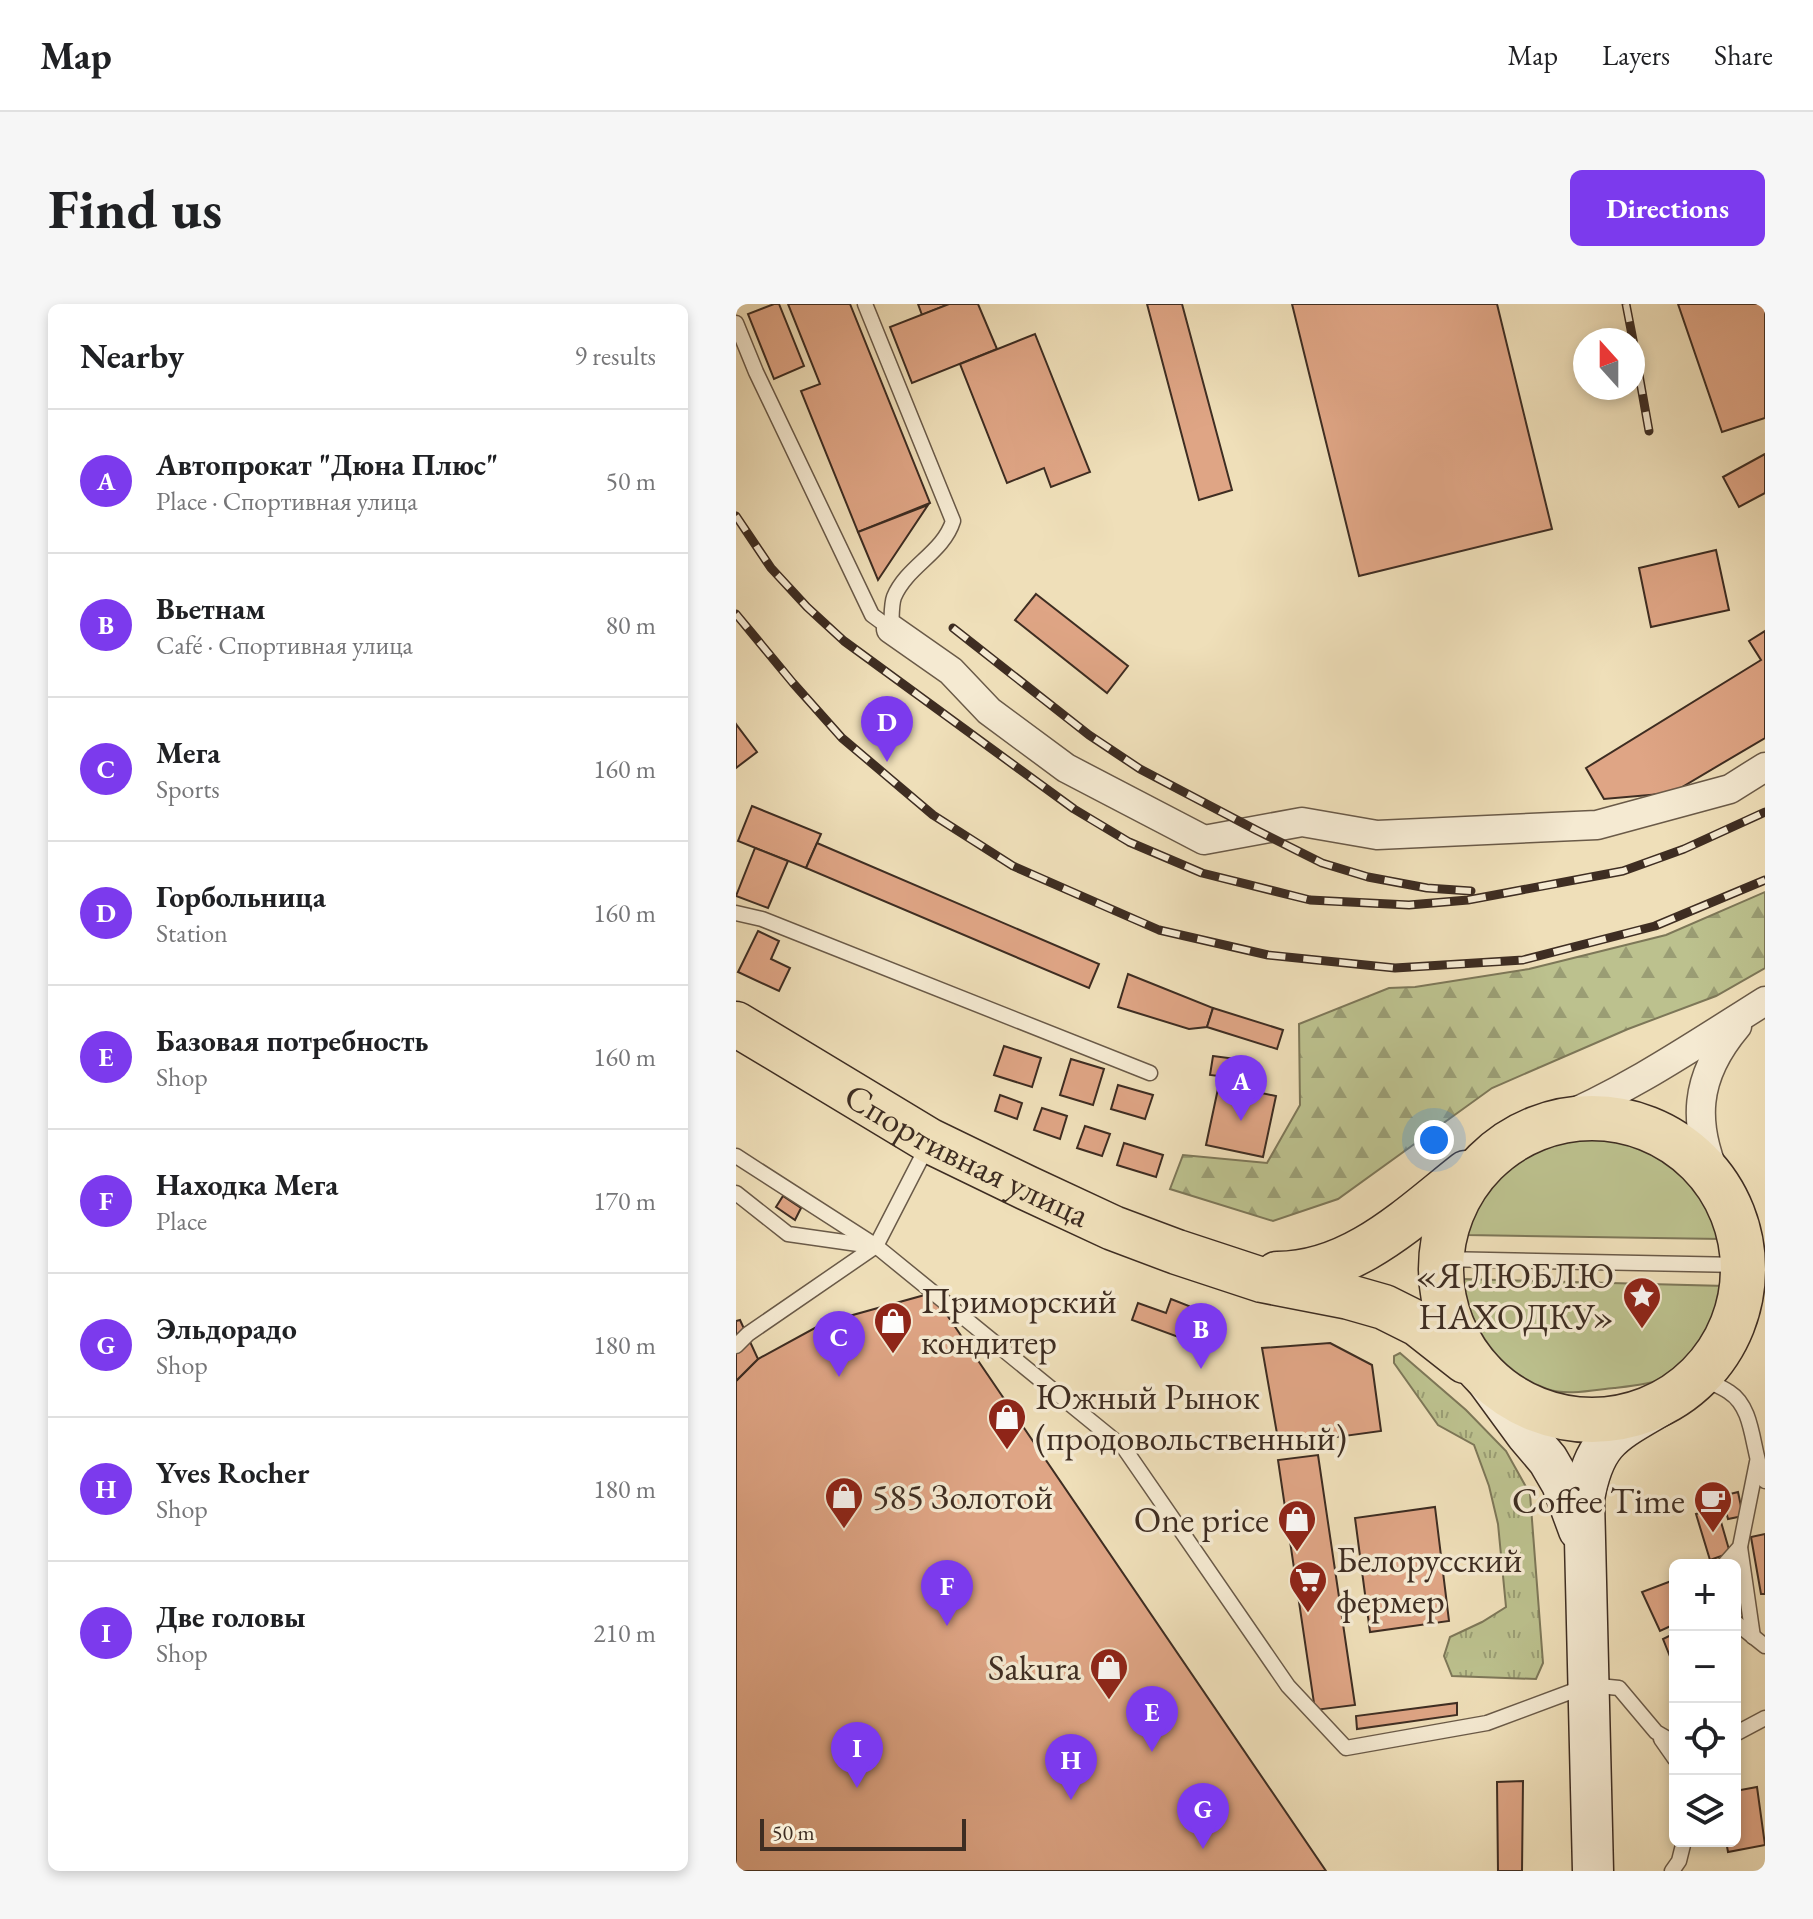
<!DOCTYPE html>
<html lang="en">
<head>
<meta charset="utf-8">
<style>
  :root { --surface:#fff; --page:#f6f6f6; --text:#202124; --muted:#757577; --line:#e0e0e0; --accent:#7c3aed }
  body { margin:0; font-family:"EB Garamond",serif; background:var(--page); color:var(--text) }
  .controls { position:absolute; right:24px; bottom:24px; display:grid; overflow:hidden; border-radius:12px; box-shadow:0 4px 12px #0003 }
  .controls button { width:72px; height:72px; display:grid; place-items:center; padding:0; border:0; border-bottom:2px solid var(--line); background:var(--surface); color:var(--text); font:40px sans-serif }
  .compass { position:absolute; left:837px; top:24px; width:72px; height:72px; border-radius:50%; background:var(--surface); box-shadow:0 4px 12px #0003; rotate:339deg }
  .scale { position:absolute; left:24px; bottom:20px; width:206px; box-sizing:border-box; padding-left:8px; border:4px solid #3e2d22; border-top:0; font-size:22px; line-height:28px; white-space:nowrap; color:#3e2d22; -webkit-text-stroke:6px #f5ead2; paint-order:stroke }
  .you { position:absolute; left:698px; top:836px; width:28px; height:28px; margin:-20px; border:6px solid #fff; border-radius:50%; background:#1a73e8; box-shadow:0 0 0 12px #1a73e833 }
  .badge { display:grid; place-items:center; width:52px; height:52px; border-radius:50%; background:var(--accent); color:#fff; font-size:26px; font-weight:700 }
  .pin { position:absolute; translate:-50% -66px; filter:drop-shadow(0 2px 4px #0008) }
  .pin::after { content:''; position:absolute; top:42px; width:28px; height:24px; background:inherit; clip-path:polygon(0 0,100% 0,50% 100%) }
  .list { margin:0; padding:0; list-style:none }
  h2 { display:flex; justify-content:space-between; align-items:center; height:104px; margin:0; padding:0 32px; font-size:34px }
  h2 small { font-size:26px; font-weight:400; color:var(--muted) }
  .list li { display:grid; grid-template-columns:52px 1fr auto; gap:24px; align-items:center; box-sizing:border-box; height:144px; padding:0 32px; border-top:2px solid var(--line) }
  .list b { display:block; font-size:30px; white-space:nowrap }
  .list p { margin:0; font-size:26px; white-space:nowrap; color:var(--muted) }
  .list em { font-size:26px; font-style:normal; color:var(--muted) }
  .icon { flex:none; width:44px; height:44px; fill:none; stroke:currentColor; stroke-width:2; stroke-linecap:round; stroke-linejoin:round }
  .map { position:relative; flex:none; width:1029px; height:1567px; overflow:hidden; border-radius:12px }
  header { display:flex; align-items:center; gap:48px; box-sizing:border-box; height:112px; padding:0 40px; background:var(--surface); border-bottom:2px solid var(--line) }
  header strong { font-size:38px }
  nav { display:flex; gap:44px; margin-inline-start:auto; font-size:28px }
  .intro { display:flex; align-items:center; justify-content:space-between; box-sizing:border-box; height:192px; padding:0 48px }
  h1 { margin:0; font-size:56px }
  .button { padding:20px 36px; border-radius:12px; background:var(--accent); color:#fff; font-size:28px; font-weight:700 }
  main { display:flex; gap:48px; padding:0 48px }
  aside { flex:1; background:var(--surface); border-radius:12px; box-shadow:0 4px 12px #0003 }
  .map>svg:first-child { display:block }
  .grass { fill:url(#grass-tufts); stroke:#7d7758; stroke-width:2 }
  .forest { fill:url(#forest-firs); stroke:#7d7758; stroke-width:2 }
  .green { fill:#bcc18e; stroke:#7d7758; stroke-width:2 }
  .building { fill:#dfa585; stroke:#3e2d22; stroke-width:2 }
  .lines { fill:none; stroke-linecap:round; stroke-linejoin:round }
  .service-casing { stroke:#6a5a48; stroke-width:17 }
  .minor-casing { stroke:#6a5a48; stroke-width:31 }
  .secondary-casing { stroke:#3e2d22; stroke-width:43 }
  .primary-casing { stroke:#3e2d22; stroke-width:47 }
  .service { stroke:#f5ead2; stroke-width:14 }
  .minor { stroke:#f5ead2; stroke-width:28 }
  .secondary { stroke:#f5ead2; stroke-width:40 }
  .primary { stroke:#efdfb9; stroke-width:44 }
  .rail-casing { stroke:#3e2d22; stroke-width:9 }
  .rail { stroke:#f5ead2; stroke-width:6; stroke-dasharray:18; stroke-linecap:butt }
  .labels { text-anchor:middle; stroke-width:7; stroke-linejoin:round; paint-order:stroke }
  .street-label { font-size:36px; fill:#3e2d22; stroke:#f5ead2 }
  .poi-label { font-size:36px; fill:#3e2d22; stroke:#f5ead2; text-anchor:end }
</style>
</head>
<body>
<header>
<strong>Map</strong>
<nav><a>Map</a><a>Layers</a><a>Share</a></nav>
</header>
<div class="intro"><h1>Find us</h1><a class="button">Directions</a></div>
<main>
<aside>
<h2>Nearby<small>9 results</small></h2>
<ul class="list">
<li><span class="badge">A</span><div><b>Автопрокат &quot;Дюна Плюс&quot;</b><p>Place · Спортивная улица</p></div><em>50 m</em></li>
<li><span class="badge">B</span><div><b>Вьетнам</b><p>Café · Спортивная улица</p></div><em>80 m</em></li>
<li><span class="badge">C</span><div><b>Мега</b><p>Sports</p></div><em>160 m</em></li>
<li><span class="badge">D</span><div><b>Горбольница</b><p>Station</p></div><em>160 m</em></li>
<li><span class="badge">E</span><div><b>Базовая потребность</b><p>Shop</p></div><em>160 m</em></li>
<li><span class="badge">F</span><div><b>Находка Мега</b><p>Place</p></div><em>170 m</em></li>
<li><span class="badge">G</span><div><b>Эльдорадо</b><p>Shop</p></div><em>180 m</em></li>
<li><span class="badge">H</span><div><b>Yves Rocher</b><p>Shop</p></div><em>180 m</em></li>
<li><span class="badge">I</span><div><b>Две головы</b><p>Shop</p></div><em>210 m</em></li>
</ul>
</aside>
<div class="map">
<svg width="1029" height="1567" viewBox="0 0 1029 1567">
  <defs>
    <pattern id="grass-tufts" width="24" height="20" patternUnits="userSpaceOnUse" patternTransform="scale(2)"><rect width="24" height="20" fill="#bcc18e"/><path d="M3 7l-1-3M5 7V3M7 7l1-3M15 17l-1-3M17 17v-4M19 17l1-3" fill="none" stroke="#9a9d74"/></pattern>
    <pattern id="forest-firs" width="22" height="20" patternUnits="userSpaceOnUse" patternTransform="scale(2)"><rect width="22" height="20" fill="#bcc18e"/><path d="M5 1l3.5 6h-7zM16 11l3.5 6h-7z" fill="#9a9d74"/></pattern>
  </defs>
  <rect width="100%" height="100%" fill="#efdfb9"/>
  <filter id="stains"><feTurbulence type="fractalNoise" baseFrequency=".0025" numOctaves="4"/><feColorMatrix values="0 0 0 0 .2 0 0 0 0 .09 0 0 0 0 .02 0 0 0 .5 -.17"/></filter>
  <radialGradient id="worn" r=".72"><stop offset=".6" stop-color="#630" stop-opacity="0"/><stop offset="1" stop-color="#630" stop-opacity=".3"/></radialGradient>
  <path class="grass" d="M664 1049 730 1106 770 1147 794 1190 807 1359 800 1375 716 1372 708 1352 714 1333 746 1318 770 1303 762 1220 753 1182 738 1141 702 1121 658 1059V1052Z"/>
  <path class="forest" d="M1029 588V664L980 692 892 725 756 784 602 895 537 917 434 885 447 851 531 859 564 801 563 720 653 684 679 683 793 665 930 631Z"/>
  <g class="green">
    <path d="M859 834C937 845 954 863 985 935L731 931C734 888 782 850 821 838 833 834 847 835 859 834Z"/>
    <path d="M726 975 989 982C980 1016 967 1048 937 1069 921 1080 897 1082 878 1084 858 1086 831 1092 811 1085 762 1067 734 1024 726 975Z"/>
  </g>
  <g class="building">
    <path d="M38 0H43L68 62 38 75 12 10Z"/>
    <path d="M52 0H114L194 199 122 228 65 87 84 80Z"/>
    <path d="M182 0H213L186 11Z"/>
    <path d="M213 0H242L261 45 176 79 154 23Z"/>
    <path d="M411 0H446L496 186 463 196Z"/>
    <path d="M556 0H761L816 225 623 272Z"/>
    <path d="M942 0H1029V114L986 128Z"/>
    <path d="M299 30 354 168 315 183 308 164 271 179 224 60Z"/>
    <path d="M1029 150V189L1003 203 987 173Z"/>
    <path d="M192 201 142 276 122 228Z"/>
    <path d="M980 246 993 306 915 323 903 264Z"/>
    <path d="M300 290 392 362 371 389 279 316Z"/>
    <path d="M1029 327V434L936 489 868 495 850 464 1025 356 1013 337Z"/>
    <path d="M0 420 21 448 0 464Z"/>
    <path d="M16 502 85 530 70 564 2 537Z"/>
    <path d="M81 539 363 660 353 684 70 564Z"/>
    <path d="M19 544 52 557 32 604 0 592Z"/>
    <path d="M22 627 43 637 35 655 54 664 43 687 2 668Z"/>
    <path d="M392 670 477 704 471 723 453 725 382 703Z"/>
    <path d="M477 704 547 726 541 745 471 723Z"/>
    <path d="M268 742 305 754 296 783 258 771Z"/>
    <path d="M477 752 508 756 506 775 474 771Z"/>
    <path d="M335 755 368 765 357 801 324 791Z"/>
    <path d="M483 780 540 792 527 853 470 841Z"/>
    <path d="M382 781 417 791 409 815 375 805Z"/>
    <path d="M264 791 286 799 281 815 259 807Z"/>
    <path d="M306 804 331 812 324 835 298 826Z"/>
    <path d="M349 822 374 830 366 852 341 844Z"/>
    <path d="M388 839 427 851 420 873 381 861Z"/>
    <path d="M47 892 65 904 59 916 40 903Z"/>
    <path d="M196 989 590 1567H0V1077L22 1055 88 1019Z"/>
    <path d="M435 995 453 1002 445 1034 396 1016 402 999 430 1009Z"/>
    <path d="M4 1016 22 1055 0 1077V1017Z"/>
    <path d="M594 1039 636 1061 645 1127 543 1141 526 1044Z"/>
    <path d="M582 1151 619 1401 579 1406 542 1156Z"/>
    <path d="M1002 1188 1007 1212 992 1215 986 1192Z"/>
    <path d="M699 1203 713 1317 634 1328 619 1214Z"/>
    <path d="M981 1204 994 1249 974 1256 960 1210Z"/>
    <path d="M1029 1230V1290H1025L1015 1233Z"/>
    <path d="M938 1276 939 1320 924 1327 906 1288Z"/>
    <path d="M939 1329V1365L927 1335Z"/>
    <path d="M721 1399V1411L621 1425 620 1412Z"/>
    <path d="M787 1477 786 1567H762L761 1478Z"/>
    <path d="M1021 1483 1029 1541 992 1548 990 1537H999V1487Z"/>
  </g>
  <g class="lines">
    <g class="service-casing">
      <g id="service">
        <path d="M129 0 217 217C207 249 171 262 158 293 155 301 156 315 155 325"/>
        <path d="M0 19 20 68 136 311 155 325"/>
        <path d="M0 609 26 615 414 769"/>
        <path d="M0 852 140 942 388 1144 552 1382 610 1444 751 1419 853 1381 883 1384 920 1428 939 1439"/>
        <path d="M0 889 52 930 136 942"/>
        <path d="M705 955 1004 961"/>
        <path d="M0 1042 12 1030 140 942 193 839"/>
        <path d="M964 1073C973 1078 984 1082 993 1088 1020 1105 1015 1150 1029 1177"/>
        <path d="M1004 1243 1017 1333"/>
        <path d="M988 1261 1004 1243 1021 1158"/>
        <path d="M999 1318 1029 1342"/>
        <path d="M999 1430 1029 1414"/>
        <path d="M925 1435 939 1455"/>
        <path d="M936 1567 943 1557 948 1537"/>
      </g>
    </g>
    <g class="minor-casing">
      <g id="minor">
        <path d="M155 325 215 367 253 407 330 464 468 536 566 518 641 531 861 521 994 485 1029 463"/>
        <path d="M814 819C890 788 959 741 1029 697"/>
        <path d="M983 880C955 820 958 773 1001 722"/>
      </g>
    </g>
    <g class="secondary-casing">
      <g id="secondary">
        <path d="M749 1074 790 1130 812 1156 826 1180 843 1226"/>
        <path d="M857 1567 848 1195C858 1137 876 1130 924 1102"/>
      </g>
    </g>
    <g class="primary-casing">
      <g id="primary">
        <path id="s1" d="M0 720 194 837 291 884 377 924 441 948 526 976 613 993 648 1003 682 1020 729 1057"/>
        <circle cx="856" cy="965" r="151"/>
        <path d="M541 970C617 970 674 913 730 869"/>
      </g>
    </g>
    <use href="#service" class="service"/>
    <use href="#minor" class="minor"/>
    <use href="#secondary" class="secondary"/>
    <use href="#primary" class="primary"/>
    <g class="rail-casing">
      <g id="rail">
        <path d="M890 0 897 36"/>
        <path d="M897 37 913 127"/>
        <path d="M0 212 35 264 71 303 108 337 338 505 393 538 466 569 574 596 673 601 732 596 887 567 948 545 1029 508"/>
        <path d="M0 310 57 379 106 434 197 511 277 562 423 626 532 651 659 664 787 656 919 622 1029 576"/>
        <path d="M217 324 353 431 404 465 520 526 586 559 632 573 691 584 735 587"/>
      </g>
    </g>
    <use href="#rail" class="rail"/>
  </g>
  <defs>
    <g id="sight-pin" transform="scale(2)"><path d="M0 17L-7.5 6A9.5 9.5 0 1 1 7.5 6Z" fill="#8f2418" stroke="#f5ead2"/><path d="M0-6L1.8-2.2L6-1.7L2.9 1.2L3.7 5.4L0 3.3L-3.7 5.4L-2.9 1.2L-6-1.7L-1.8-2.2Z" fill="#fff"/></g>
    <g id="shop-pin" transform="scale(2)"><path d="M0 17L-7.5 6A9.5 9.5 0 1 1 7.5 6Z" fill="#8f2418" stroke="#f5ead2"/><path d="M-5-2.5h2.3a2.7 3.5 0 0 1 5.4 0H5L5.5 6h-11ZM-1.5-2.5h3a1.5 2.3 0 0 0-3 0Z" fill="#fff"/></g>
    <g id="cafe-pin" transform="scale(2)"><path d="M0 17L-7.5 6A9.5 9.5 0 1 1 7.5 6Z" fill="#8f2418" stroke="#f5ead2"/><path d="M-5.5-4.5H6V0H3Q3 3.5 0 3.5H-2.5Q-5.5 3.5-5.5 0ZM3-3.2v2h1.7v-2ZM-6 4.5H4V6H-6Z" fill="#fff"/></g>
    <g id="supermarket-pin" transform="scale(2)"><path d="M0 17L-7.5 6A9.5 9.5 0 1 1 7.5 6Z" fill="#8f2418" stroke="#f5ead2"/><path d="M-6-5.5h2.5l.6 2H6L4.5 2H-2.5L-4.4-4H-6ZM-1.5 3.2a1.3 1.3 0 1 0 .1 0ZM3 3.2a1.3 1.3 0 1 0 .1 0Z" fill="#fff"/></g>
  </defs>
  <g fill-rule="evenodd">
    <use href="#sight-pin" x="906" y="992"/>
    <use href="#shop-pin" x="157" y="1017"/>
    <use href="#shop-pin" x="271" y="1113"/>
    <use href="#shop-pin" x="108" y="1192"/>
    <use href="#cafe-pin" x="977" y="1196"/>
    <use href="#shop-pin" x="561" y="1215"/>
    <use href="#supermarket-pin" x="572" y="1276"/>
    <use href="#shop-pin" x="373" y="1363"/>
  </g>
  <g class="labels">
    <g class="street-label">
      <text dy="13" stroke="none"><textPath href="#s1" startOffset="266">Спортивная улица</textPath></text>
    </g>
    <g class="poi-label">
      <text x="878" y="984">«Я ЛЮБЛЮ<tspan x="878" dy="41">НАХОДКУ»</tspan></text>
      <text x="185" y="1009" text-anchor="start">Приморский<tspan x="185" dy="41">кондитер</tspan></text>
      <text x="299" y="1105" text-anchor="start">Южный Рынок<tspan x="299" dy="41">(продовольственный)</tspan></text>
      <text x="136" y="1205" text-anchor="start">585 Золотой</text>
      <text x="949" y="1209">Coffee Time</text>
      <text x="533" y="1228">One price</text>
      <text x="600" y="1268" text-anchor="start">Белорусский<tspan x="600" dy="41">фермер</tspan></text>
      <text x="345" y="1376">Sakura</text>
    </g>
  </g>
  <rect width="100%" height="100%" filter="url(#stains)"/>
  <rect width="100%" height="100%" fill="url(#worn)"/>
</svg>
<div class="controls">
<button>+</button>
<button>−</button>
<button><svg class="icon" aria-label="locate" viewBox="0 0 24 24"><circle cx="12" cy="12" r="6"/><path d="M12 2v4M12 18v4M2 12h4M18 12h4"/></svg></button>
<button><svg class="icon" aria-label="layers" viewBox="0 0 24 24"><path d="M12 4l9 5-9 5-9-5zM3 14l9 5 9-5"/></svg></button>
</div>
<svg class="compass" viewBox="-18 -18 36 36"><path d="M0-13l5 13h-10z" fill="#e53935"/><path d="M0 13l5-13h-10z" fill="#757577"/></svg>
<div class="scale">50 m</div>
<div class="you"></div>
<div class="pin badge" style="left:505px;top:817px">A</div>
<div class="pin badge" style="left:465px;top:1065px">B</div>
<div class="pin badge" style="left:103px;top:1073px">C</div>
<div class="pin badge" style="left:151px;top:458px">D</div>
<div class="pin badge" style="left:416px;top:1448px">E</div>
<div class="pin badge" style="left:211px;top:1322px">F</div>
<div class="pin badge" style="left:467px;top:1545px">G</div>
<div class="pin badge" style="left:335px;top:1496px">H</div>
<div class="pin badge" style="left:121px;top:1484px">I</div>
</div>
</main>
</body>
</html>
